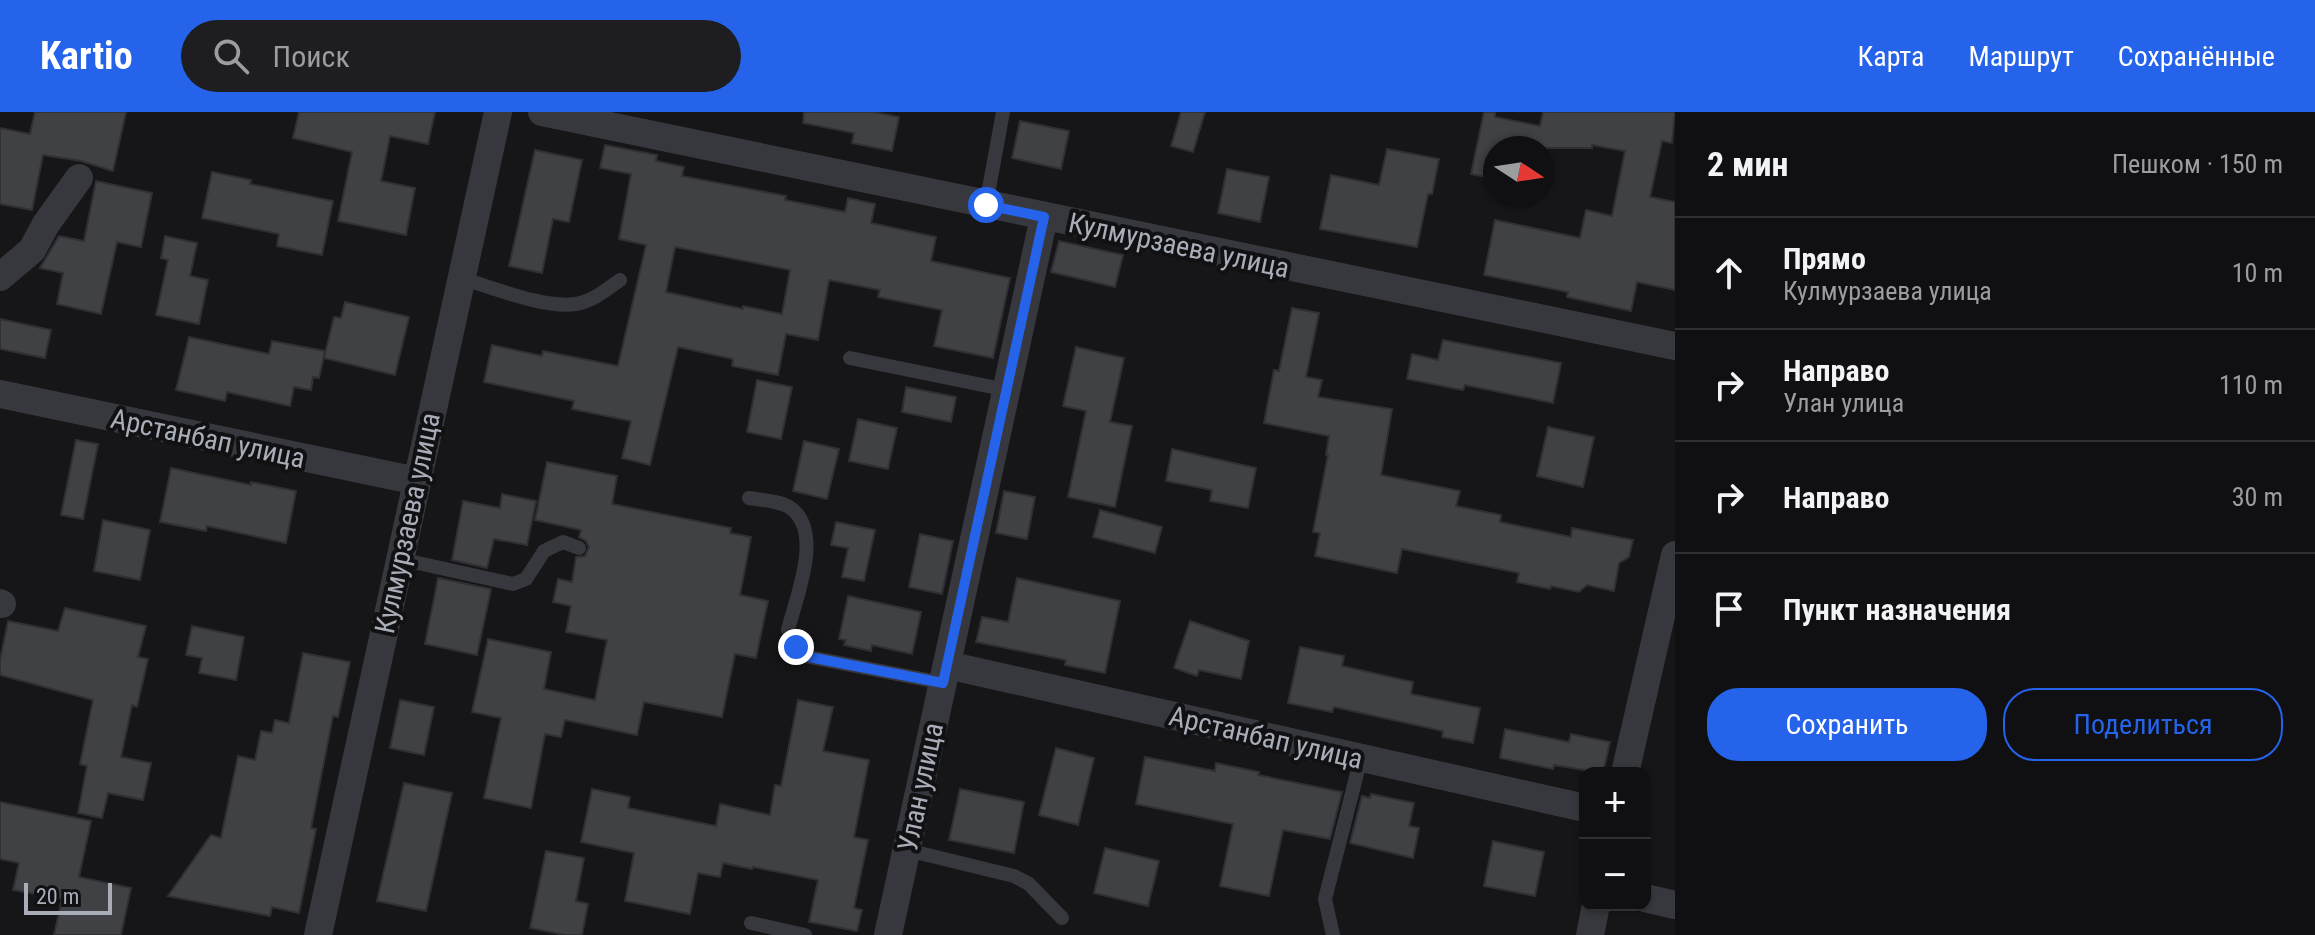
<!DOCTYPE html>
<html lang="ru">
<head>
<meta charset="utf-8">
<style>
  :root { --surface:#101012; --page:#1e1e20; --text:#f1f3f6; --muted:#9c9d9f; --line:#303032; --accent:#2563eb }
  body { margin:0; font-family:"Roboto Condensed",sans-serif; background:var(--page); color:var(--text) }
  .controls { position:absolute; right:24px; bottom:24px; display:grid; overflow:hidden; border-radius:16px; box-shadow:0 2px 6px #0004 }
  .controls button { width:72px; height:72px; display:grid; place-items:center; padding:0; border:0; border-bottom:2px solid var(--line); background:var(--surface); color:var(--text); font:40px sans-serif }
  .compass { position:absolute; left:1483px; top:24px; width:72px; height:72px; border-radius:50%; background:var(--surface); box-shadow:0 2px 6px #0004; rotate:102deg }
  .scale { position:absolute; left:24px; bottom:20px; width:88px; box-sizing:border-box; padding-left:8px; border:4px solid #a8adb8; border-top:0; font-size:22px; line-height:28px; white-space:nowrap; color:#a8adb8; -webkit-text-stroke:6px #111113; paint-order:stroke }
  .stop { position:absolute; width:24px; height:24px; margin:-18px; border:6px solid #2563eb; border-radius:50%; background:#fff }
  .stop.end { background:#2563eb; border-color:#fff; box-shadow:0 2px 8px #0008 }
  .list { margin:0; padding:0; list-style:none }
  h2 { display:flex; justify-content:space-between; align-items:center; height:104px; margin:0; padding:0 32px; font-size:34px }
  h2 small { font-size:26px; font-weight:400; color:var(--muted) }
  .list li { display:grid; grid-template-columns:52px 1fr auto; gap:24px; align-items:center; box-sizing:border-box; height:112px; padding:0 32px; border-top:2px solid var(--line) }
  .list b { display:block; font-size:30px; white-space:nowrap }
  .list p { margin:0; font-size:26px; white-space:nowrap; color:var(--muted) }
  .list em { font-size:26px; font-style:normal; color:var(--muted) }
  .actions { display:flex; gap:16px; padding:24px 32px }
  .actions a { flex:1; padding:18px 0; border:2px solid var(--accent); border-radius:32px; text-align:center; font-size:28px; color:var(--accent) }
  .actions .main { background:var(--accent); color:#fff }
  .icon { flex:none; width:44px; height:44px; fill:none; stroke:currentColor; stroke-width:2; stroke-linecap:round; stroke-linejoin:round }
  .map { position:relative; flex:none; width:1675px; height:823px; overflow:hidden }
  header { display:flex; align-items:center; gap:48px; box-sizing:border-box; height:112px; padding:0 40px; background:var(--accent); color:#fff }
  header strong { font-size:38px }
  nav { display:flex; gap:44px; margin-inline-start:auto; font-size:28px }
  .search { width:560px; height:72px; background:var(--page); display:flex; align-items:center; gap:20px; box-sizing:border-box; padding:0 28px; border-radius:44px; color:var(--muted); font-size:30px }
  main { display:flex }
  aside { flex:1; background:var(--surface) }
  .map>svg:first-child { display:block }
  .building { fill:#404145; stroke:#303034; stroke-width:2; fill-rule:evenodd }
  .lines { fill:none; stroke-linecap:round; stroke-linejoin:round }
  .service { stroke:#37383d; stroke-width:14 }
  .minor { stroke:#37383d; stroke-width:28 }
  .route { stroke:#2563eb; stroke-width:10 }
  .labels { text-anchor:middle; stroke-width:8; stroke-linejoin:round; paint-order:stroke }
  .street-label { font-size:28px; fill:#a8adb8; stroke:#111113 }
</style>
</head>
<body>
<header>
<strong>Kartio</strong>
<div class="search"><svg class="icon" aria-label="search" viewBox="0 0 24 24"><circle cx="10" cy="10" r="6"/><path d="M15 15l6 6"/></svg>Поиск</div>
<nav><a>Карта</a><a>Маршрут</a><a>Сохранённые</a></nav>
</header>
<main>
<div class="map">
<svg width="1675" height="823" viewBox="0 0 1675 823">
  <rect width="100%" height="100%" fill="#161618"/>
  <g class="building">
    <path d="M35 0H126L113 59 81 49 43 43 32 98 0 92V16L30 22Z"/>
    <path d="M299 0H435L428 32 390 24 381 69 415 76 406 123 338 109 352 40 293 26Z"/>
    <path d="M804 0H873L899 5 892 39 852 31 854 21 803 11Z"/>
    <path d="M1181 0H1205L1193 40 1171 34Z"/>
    <path d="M1484 0H1495V5L1540 14 1543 0H1675L1672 31 1662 29 1650 85 1675 90V178L1637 170 1631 199 1567 185 1568 180 1484 163 1495 108 1580 126 1586 98 1612 104 1625 39 1592 33V36H1495V67L1471 62Z"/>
    <path d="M1020 9 1069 19 1061 57 1012 46Z"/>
    <path d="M605 33 657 43 656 49 684 55 682 64 786 84 785 88 845 100 848 86 875 92 871 111 936 125 931 149 1010 166 993 246 934 234 942 198 878 185 880 178 829 168 818 228 786 222 778 263 732 254 733 247 678 235 650 353 622 346 631 309 572 297 574 289 484 270 492 233 542 244 543 239 618 254 646 133 619 127 631 62 600 56ZM675 135 790 158 782 202 743 194V197L666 180Z"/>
    <path d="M1387 37 1439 47 1432 82H1428L1417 135 1320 117 1331 63 1379 73Z"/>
    <path d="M535 38 582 48 569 110 553 107 542 161 509 154Z"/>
    <path d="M1227 57 1269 65 1260 110 1218 101Z"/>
    <path d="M212 60 251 68 250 72 333 89 322 143 277 134 279 122 202 106Z"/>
    <path d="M96 69 152 81 141 135 117 130 101 202 57 192 63 161 40 156 59 124 84 129Z"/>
    <path d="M165 124 197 131 190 164 208 168 199 212 156 203 168 148 161 146Z"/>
    <path d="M1059 129 1123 143 1115 175 1051 160Z"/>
    <path d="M345 190 409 205 395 263 324 246 334 205 341 206Z"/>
    <path d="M1292 196 1319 201 1306 265 1322 268 1318 285 1392 297 1381 363 1460 379 1456 394 1501 403 1500 410 1571 425 1572 416 1633 428 1629 445 1619 451 1614 479 1587 473 1579 480 1551 474 1550 477 1517 470 1519 461 1402 437 1397 461 1315 444 1320 421 1313 420 1328 343H1326L1329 324 1264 311 1274 258 1279 259Z"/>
    <path d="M0 207 51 218 45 246 0 237Z"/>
    <path d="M189 225 269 242 272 229 325 239 319 266 313 265 311 278 294 275 290 294 227 280 225 289 176 278Z"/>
    <path d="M1443 228 1561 251 1553 291 1465 273 1463 278 1407 267 1412 242 1438 248Z"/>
    <path d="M1076 235 1124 246 1110 310 1132 314 1115 395 1068 385 1086 299 1063 294Z"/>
    <path d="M757 268 792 275 781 327 747 320Z"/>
    <path d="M906 275 956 285 951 310 902 300Z"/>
    <path d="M858 307 897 316 888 357 849 349Z"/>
    <path d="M1548 315 1594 325 1583 375 1537 364Z"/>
    <path d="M76 328 98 332 83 407 61 403Z"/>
    <path d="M804 329 839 337 827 387 793 379Z"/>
    <path d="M1172 337 1256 356 1248 396 1210 389 1212 378 1166 369Z"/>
    <path d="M547 350 617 364 612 392 731 416 730 421 751 425 740 483 768 489 756 546 735 542 722 605 644 590 637 623 565 608 561 625 545 622 531 696 484 686 501 606 472 600 488 527 551 540 544 577 595 588 607 528 566 520 571 494 553 490 558 467 572 470 576 445 585 444 589 435 586 429 579 425 581 418 535 408Z"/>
    <path d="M171 356 251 373V370L296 379 286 431 207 414 206 419 160 410Z"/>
    <path d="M1004 379 1035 385 1027 427 996 421Z"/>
    <path d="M502 382 536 389 527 433 494 427 487 456 452 448 463 389 500 396Z"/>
    <path d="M1100 398 1162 415 1155 441 1093 425Z"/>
    <path d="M103 408 150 418 140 468 94 459Z"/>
    <path d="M836 410 875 418 864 469 842 465 848 436 831 433Z"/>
    <path d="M920 422 953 429 942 482 909 475Z"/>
    <path d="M438 466 491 477 477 543 425 532Z"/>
    <path d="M1017 466 1120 489 1105 561 1065 553 1066 548 976 530 982 505 1008 510Z"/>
    <path d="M848 484 921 500 912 542 872 533 871 539 844 533 846 528 839 527Z"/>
    <path d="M65 496 146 514 138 545 148 547 137 595 132 593 121 645 151 651 143 688 108 681 102 706 78 701 87 654 80 652 93 588 0 563V548L8 509 58 519Z"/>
    <path d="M1190 509 1249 529 1241 567 1199 558 1197 564 1174 556Z"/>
    <path d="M192 514 244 525 236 568 199 561 202 546 186 543Z"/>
    <path d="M1300 535 1344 544 1342 554 1413 570 1411 582 1480 596 1473 631 1442 625 1443 619 1334 595 1332 600 1288 591Z"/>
    <path d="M303 541 350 550 338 605 333 604 311 716 316 717 299 801 272 795 270 804 168 784 211 723 221 726 238 644 255 648 261 619 272 621 275 608 289 611Z"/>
    <path d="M400 588 434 595 424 643 390 636Z"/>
    <path d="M798 588 833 595 823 639 869 648 854 725 868 728 854 796 862 798 857 819 809 810 818 768 753 755 752 757 723 751 720 765 698 761 690 802 625 789 634 741 581 730 592 677 630 685 628 696 716 714 720 692 770 703 775 673 781 674Z"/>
    <path d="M1505 617 1569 630 1571 622 1610 630 1603 661 1554 653 1553 657 1500 646Z"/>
    <path d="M1056 636 1094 646 1078 713 1039 703Z"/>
    <path d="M1145 645 1215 659 1216 651 1259 660 1258 663 1342 680 1330 727 1283 718 1269 784 1220 774 1233 712 1136 692Z"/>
    <path d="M404 671 452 681 426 799 377 789Z"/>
    <path d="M960 677 1024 690 1014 741 949 728Z"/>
    <path d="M1371 682 1414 691 1409 714 1419 716 1413 746 1350 731 1362 684 1370 686Z"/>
    <path d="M0 690 91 709 79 765 131 776 121 823H54L62 787 13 778 19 751 0 747Z"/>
    <path d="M1493 729 1544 740 1535 784 1484 774Z"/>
    <path d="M1105 736 1159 749 1148 794 1094 781Z"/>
    <path d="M546 739 584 746 576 789 588 792 582 823H565L530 816Z"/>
  </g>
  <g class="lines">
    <g class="service">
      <path d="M986 93 1003 0"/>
      <path d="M460 166C492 175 544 197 576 192 593 189 606 178 620 168"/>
      <path d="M850 246 1007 278"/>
      <path d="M749 386C761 388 783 389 792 397 823 422 796 485 788 518L804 544 943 571"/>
      <path d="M400 447 513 472 526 467 544 439 563 430 579 436"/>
      <path d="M907 738 1014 764 1029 772 1062 806"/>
      <path d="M751 811 805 823"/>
      <path d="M1333 823 1325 787 1361 646"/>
    </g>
    <g class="minor">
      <path d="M542 0 1675 234"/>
      <path d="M0 165 32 138 46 112 79 66"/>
      <path d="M0 282 417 369"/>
      <path d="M0 491 2 492"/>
      <path d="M947 553 1585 696"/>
      <path d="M1625 661 1675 443"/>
      <path d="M1645 786 1675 793"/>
      <path d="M318 823 498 0"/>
      <path d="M888 823 1044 105"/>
      <path d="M1590 823 1596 793"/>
    </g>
  </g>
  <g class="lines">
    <path class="route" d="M796 535 804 544 943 571 1044 105 986 93"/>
  </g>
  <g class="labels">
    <g class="street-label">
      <text transform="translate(1179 133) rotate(12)" y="10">Кулмурзаева улица</text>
      <text transform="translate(208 326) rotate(12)" y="10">Арстанбап улица</text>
      <text transform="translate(407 411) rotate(-78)" y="10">Кулмурзаева улица</text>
      <text transform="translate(1266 625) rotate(13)" y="10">Арстанбап улица</text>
      <text transform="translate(920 675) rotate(-78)" y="10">Улан улица</text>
    </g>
  </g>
</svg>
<div class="controls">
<button>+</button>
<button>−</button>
</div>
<svg class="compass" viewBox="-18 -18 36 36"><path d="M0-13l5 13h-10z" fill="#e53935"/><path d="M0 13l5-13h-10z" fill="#9c9d9f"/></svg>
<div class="scale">20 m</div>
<div class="stop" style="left:986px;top:93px"></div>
<div class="stop end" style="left:796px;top:535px"></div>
</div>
<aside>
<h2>2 мин<small>Пешком · 150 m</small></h2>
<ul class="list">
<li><svg class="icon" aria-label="ahead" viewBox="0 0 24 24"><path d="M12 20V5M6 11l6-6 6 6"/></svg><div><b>Прямо</b><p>Кулмурзаева улица</p></div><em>10 m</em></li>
<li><svg class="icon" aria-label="right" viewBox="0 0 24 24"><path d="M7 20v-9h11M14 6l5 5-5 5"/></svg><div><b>Направо</b><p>Улан улица</p></div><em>110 m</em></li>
<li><svg class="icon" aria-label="right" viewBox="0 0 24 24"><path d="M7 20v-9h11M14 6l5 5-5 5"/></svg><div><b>Направо</b></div><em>30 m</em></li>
<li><svg class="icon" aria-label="arrive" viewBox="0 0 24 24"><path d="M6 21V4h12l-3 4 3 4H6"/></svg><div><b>Пункт назначения</b></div></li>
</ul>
<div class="actions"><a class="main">Сохранить</a><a>Поделиться</a></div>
</aside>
</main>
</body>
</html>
